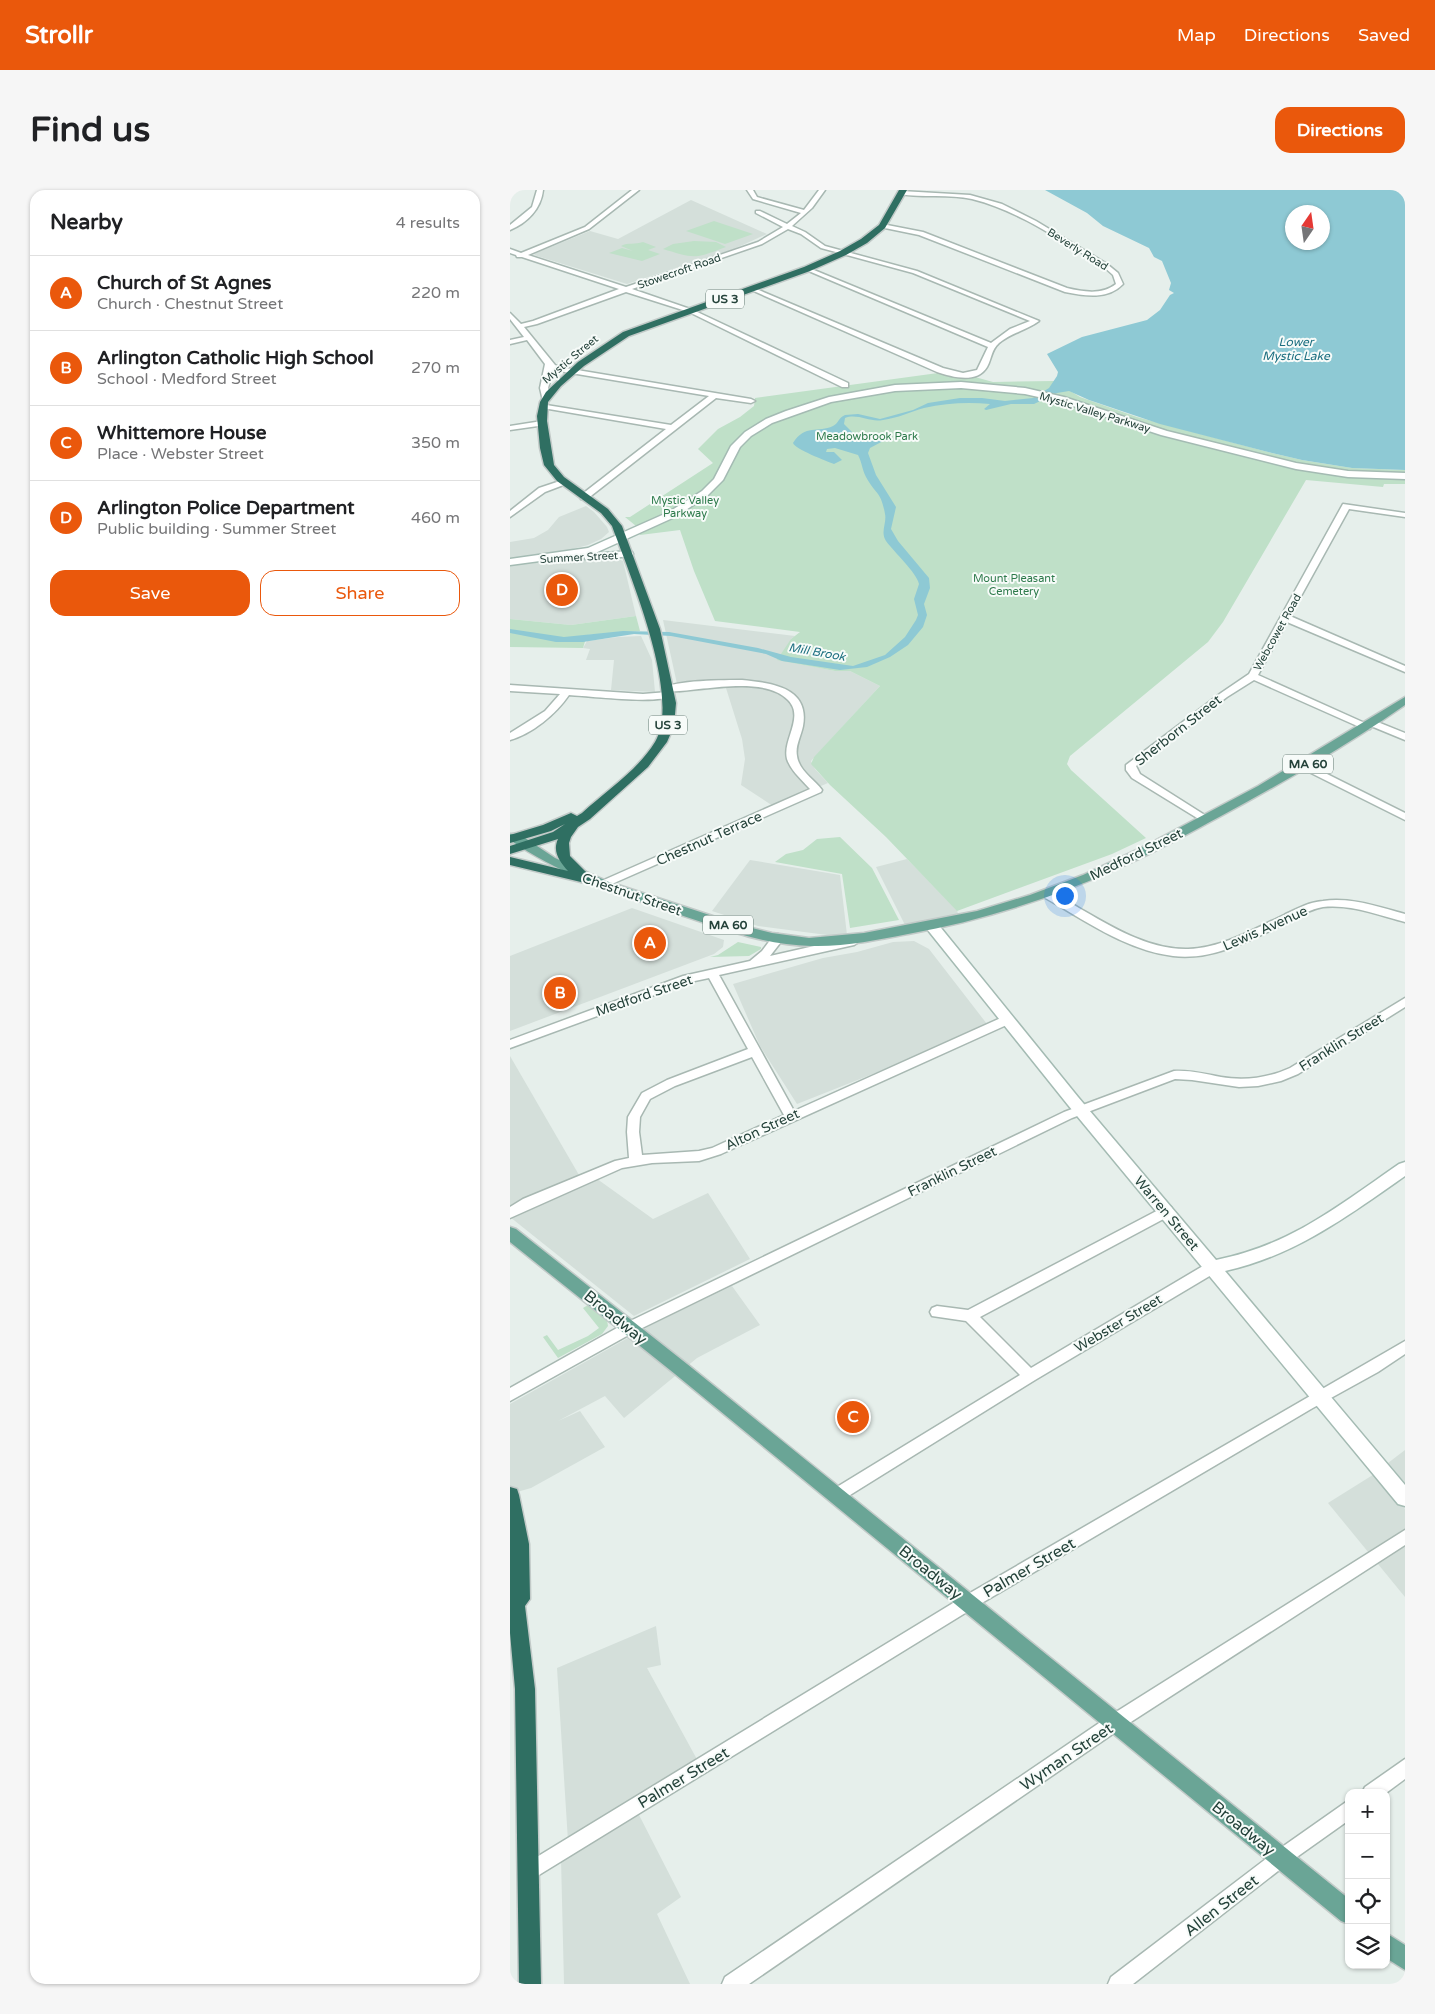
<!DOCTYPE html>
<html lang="en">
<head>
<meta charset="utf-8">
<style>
  :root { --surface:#fff; --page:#f6f6f6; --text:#202124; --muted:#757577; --line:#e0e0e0; --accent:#ea580c }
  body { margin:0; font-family:"Varela Round",sans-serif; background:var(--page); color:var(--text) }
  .controls { position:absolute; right:15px; bottom:15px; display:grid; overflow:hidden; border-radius:10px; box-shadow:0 1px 4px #0004 }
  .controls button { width:45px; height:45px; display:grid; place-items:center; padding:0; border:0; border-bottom:1px solid var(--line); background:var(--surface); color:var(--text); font:25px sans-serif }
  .compass { position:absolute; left:775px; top:15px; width:45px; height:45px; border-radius:50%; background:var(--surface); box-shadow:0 1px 4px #0004; rotate:13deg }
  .you { position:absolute; left:554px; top:705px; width:18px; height:18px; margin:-12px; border:4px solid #fff; border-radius:50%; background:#1a73e8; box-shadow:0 0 0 8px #1a73e833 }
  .badge { display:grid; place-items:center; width:32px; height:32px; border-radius:50%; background:var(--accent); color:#fff; font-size:16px; font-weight:700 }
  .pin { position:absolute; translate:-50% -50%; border:2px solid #fff; box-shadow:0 1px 5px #0006 }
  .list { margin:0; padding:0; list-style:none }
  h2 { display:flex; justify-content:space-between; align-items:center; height:65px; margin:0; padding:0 20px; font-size:21px }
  h2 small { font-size:16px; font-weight:400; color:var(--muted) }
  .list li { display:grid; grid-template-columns:32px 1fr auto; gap:15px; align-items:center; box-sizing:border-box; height:75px; padding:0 20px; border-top:1px solid var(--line) }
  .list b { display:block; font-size:19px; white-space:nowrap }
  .list p { margin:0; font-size:16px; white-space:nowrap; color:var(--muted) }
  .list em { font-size:16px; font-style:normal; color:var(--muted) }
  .actions { display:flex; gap:10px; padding:15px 20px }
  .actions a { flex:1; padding:11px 0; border:1px solid var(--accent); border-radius:15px; text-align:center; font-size:18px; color:var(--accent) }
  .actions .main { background:var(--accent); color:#fff }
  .icon { flex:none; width:28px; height:28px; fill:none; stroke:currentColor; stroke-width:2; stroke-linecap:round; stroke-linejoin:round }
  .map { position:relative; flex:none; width:895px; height:1794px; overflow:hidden; border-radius:15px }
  header { display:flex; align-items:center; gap:30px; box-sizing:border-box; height:70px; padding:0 25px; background:var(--accent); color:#fff }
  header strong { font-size:24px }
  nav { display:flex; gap:28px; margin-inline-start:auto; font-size:18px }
  .intro { display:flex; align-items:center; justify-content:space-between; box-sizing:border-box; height:120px; padding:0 30px }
  h1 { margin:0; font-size:35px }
  .button { padding:12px 22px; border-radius:15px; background:var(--accent); color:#fff; font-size:18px; font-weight:700 }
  main { display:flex; gap:30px; padding:0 30px }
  aside { flex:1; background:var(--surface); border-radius:15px; box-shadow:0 1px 4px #0004 }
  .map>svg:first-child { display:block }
  .built { fill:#d4dfda }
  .green { fill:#bfe0c8 }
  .water { fill:#8ec9d4; fill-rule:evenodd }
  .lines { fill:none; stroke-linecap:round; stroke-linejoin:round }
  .street-casing { stroke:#a8b8b2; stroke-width:3 }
  .secondary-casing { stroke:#a4bbb3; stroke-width:3 }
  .primary-casing { stroke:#c2cac8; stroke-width:3 }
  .highway-casing { stroke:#c2cac8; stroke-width:3 }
  .street { fill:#fff; fill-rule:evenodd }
  .secondary { fill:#fff; fill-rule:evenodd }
  .primary { fill:#6aa596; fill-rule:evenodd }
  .highway { fill:#2f6f62; fill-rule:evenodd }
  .labels { text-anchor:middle; stroke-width:4; stroke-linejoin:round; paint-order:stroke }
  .far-street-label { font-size:11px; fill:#24423a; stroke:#f7fbf9 }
  .far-park-label { font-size:11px; fill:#2d7a4b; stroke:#f7fbf9 }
  .shield { fill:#f7fbf9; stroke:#637a73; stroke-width:1 }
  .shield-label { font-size:12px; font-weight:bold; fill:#24423a }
  .far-water-label { font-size:12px; font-style:italic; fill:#1c6f80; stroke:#f7fbf9 }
  .street-label { font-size:14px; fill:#24423a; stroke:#f7fbf9 }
  .near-street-label { font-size:16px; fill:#24423a; stroke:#f7fbf9 }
</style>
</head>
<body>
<header>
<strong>Strollr</strong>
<nav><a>Map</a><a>Directions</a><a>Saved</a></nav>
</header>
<div class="intro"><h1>Find us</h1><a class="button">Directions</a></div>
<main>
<aside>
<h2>Nearby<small>4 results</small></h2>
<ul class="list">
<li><span class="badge">A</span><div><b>Church of St Agnes</b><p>Church · Chestnut Street</p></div><em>220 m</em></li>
<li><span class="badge">B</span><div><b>Arlington Catholic High School</b><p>School · Medford Street</p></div><em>270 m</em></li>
<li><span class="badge">C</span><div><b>Whittemore House</b><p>Place · Webster Street</p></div><em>350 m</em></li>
<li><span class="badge">D</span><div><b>Arlington Police Department</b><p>Public building · Summer Street</p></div><em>460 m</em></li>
</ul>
<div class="actions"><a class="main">Save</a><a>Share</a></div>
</aside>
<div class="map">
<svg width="895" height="1794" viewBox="0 0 895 1794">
  <rect width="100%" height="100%" fill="#e6efeb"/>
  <g class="built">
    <path d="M181 10 257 44 224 59 117 94 24 65 26 63 80 41 108 49Z"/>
    <path d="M76 316 84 322 97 337 99 342 91 349 78 355 39 365 0 368V352L24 348 38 340 49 327Z"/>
    <path d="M103 367 113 371 126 426 61 435 0 429V375Z"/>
    <path d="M153 430 285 446 281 449 279 472 325 481H340L370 496 301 571 305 579 318 593 263 616 231 595 235 569 232 549 216 498 169 503Z"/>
    <path d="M131 446 142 470 145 502 101 500 104 470H76L80 459 73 458 77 451 108 447Z"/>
    <path d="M397 669 447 720 448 724 395 735 366 677Z"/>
    <path d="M240 670 330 685 337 745H317L248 736 202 721Z"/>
    <path d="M122 718 214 750 213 757 204 764 0 841V766Z"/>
    <path d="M404 751 419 759 477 834 398 870 287 914 250 856 223 794 313 768 347 762 383 752Z"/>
    <path d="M0 866 69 985 0 1022Z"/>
    <path d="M83 986 143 1029 198 1003 240 1069 124 1126 0 1027V1023Z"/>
    <path d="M222 1096 250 1135 187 1168 114 1228 95 1206 48 1231 70 1221 95 1257 21 1298 0 1304V1214L141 1135Z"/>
    <path d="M895 1260V1293L878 1273Z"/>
    <path d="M866 1283 895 1319V1407L818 1313Z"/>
    <path d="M146 1436 151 1475 137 1478 189 1573 58 1651 47 1478Z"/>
    <path d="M128 1623 171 1707 147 1724 180 1794H54L51 1669Z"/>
  </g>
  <g class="green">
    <path d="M204 31 243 44 215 54 176 41Z"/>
    <path d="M184 51 206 52 216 57C184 69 186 69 153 59L163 54Z"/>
    <path d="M133 52 146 57 138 60 150 64 132 71 99 63 112 58 123 61 111 56C118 52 125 55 133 52Z"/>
    <path d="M428 183 465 187 483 192 544 191 570 207 627 227 762 263 792 270 842 278 895 280V294H874L873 297 796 290 713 432 698 452 560 566 557 574 561 580 636 648 602 664 447 721 376 647 320 595 301 574 304 567 370 496 340 481H325L267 470 281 449 290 442 205 431 184 381 170 340 130 345 126 336 115 327H120L203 273 188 259 208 239 230 227 244 216 245 208Z"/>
    <path d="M126 426 130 441 77 445 73 458 0 457V429L61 435Z"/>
    <path d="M330 647 362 678 389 730 340 738 332 684 265 672 276 664 293 660 307 649Z"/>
    <path d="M228 752 251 757V759L239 766 200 767 208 765Z"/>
    <path d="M78 1115 97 1130 98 1136 92 1144 48 1168 33 1147 37 1145 48 1160 78 1146 89 1138 73 1118Z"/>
  </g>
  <path class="water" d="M535 0H895V280L842 278 792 270 762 263 650 234 579 210 559 201 547 203 524 214H501L476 220 474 219 480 214C458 212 436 213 414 218 400 222 388 228 373 230 360 233 348 223 335 228L334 234 343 243 367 246 375 250 360 258 358 263 366 285 386 317 381 339 388 351 419 388 420 398 414 414 417 425 413 437 398 455 380 467 357 477 330 480 272 471 256 464 161 446 124 444 73 452H46L0 443V439L54 447 113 441 159 442 248 458 281 467 343 476 375 465 395 447 406 430 408 425 404 409 409 394C407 383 384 362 376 351 370 342 377 333 375 324 371 301 366 305 356 287 352 280 352 272 348 265L325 258 317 259 316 262H324L332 270 324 274C316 271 285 259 283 253 295 234 308 243 323 236 329 233 328 228 335 225L348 224 370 229 403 220 418 213 450 208H472L495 211 523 208 539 198 547 186 548 182 537 164 572 147 637 130 650 120 660 105 664 103 659 100 661 93 652 71 644 67 639 58 593 36 577 23ZM782 22H812V52H782Z"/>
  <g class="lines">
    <g class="street-casing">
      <g id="street">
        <path d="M27 0H33C31 19 17 33 0 40V35L22 17Z"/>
        <path d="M122 0H129L79 39 18 65 116 97 248 52 273 37 246 23V21H250L277 34 291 23 243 9 237 0H243L247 7 294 20 309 0H315L302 18 282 36 295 42 315 56 407 81 529 131C517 140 501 143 489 153 481 160 482 168 477 177 467 194 442 187 427 182L239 99 244 98 433 178 453 183 467 180 478 157 294 79 299 78 481 153 500 139 520 131 403 83 311 58 291 44 278 39 252 54 122 99 183 120 338 193V197H332L179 122 116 102 27 134 14 137 45 175 49 177 241 209 245 211 241 213 206 208 77 309H71V305L156 239 33 218H30V214L161 235 199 206 43 180 38 198 40 209 33 211 30 198 35 174 17 150 0 154V150L14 147 0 129V123L11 134 23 131 109 99 12 67H7L6 65 0 63V59L11 63 75 37Z"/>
        <path d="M391 1 460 5 492 14 526 31 597 74 608 83 613 94C598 110 575 106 555 102L409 45 370 37 372 34 413 42 557 98C574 102 592 105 606 94L603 85 593 76C551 51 510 21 462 9 439 4 413 8 389 4Z"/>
        <path d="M32 231H35V235L0 240V236Z"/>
        <path d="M53 290 57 292 56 294 35 302 0 327V321L29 298Z"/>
        <path d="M833 314 895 323V327L839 319 780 426 895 476V482L777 432 748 485 857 534 859 531H865L895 543V550L861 536 860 539H854L744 490 717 507 626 576 630 584 701 629 700 631H692L622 588 616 580V575L711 503 739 484Z"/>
        <path d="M232 490C261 493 300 497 293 536 291 546 285 556 287 566 289 581 304 589 312 600L311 602 95 697H87L85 695 87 693 300 599C292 590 281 581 277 569 272 550 295 527 278 510 250 480 164 509 152 499 163 490 216 490 232 490Z"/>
        <path d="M0 495 133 504 158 502 163 505C151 515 78 506 59 505 46 524 22 544 0 550V543L35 521 50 504 0 501Z"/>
        <path d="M795 573 895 623V630L791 578 790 576Z"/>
        <path d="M536 701C548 704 559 712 569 718 602 737 639 760 678 759 712 758 744 739 774 725 786 719 799 712 813 711 841 707 869 717 895 724V732C868 725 841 714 813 717 801 719 789 726 778 732 742 749 704 771 663 766 615 760 573 729 532 706L530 704Z"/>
        <path d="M268 744 274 748 260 766 344 747 350 751 344 755 209 785 284 921 493 827H501L503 830 501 833 211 964 189 971 142 973 112 978 0 1028V1017L13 1009 105 971 119 968 117 942 118 927 132 903 157 890 238 859 199 788 180 792 0 858V850L173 786 240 771 252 761 264 745ZM242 867 274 925 202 958 189 961 132 965 129 942 130 927 140 909 165 896Z"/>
        <path d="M895 808V817L788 884 771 891 748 896 729 897 682 890 665 889 562 928 124 1142 0 1211V1198L114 1134 554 922 664 881C680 880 695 884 711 887 734 891 758 888 780 878Z"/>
        <path d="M656 1016 661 1017 663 1021 661 1025 470 1127 521 1178 698 1073 703 1072 708 1073 710 1077 708 1081 525 1190 332 1310 327 1312 322 1310 319 1305 322 1300 510 1185 456 1131 422 1126 420 1122 422 1118 427 1116 458 1120Z"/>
        <path d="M895 1151V1164L868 1182 801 1219 465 1417 24 1688 18 1691 12 1688 9 1682 12 1676 453 1407Z"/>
        <path d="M895 1340V1355L610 1539 239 1794H212L215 1787 598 1527Z"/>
        <path d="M895 1569V1589L876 1603H852L855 1597Z"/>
        <path d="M839 1610V1630L777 1674 623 1794H598L601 1787 765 1662Z"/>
      </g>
    </g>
    <g class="secondary-casing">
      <g id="secondary">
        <path d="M451 192 515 198 554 207 657 241 786 273 838 281 895 283V289L838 287 786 279 651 245 551 212 515 204 451 198 385 201 321 212 262 233 241 246 230 257 213 290 198 305 167 326 83 364 118 361 122 362 123 364 122 366 79 370 75 369V365L0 375V369L78 358 159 322 192 301 204 289 221 256 235 242 256 229 276 221 319 207 385 195Z"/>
        <path d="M422 732 427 733 568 907 706 1070C781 1055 828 1016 889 974L895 972V986C838 1026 784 1066 715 1081L895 1295V1316L888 1314 558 915 417 739 415 736 417 733Z"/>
      </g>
    </g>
    <g class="primary-casing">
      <g id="primary">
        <path d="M895 507V515C836 556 774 592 711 626 681 642 651 659 620 673 549 706 475 730 398 744 366 750 334 757 301 756 249 755 199 734 150 718 97 701 47 682 0 650V644H9L45 668 99 692 230 735 262 743 299 748 354 743 467 721 520 705 573 685 637 655 748 596Z"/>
        <path d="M0 1037 6 1039 177 1174 839 1709V1734L831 1731 165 1184 0 1052Z"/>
        <path d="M876 1743 895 1755V1780L876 1768Z"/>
      </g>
    </g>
    <g class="highway-casing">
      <g id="highway">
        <path d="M389 0H397L375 38 357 53 336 65 300 81 119 146 74 176 51 196 38 212 37 231 44 275 54 287 98 319 112 336 150 439 166 513 164 536 157 552 138 577 80 629 68 637 61 647 59 653 60 666 80 686 82 689 80 692 75 693 0 675V667L58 681C50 672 42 662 48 649L0 664V656L43 642 55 634 41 641 0 653V645L33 635 61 623 67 626 72 623C96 601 128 580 145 552 172 507 119 383 102 336L91 323 47 291 34 275 30 258 27 226 30 212 36 202 68 172 113 142 294 77 330 61 351 49 369 35Z"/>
        <path d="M0 1297 7 1299 9 1305 19 1354 20 1409 15 1416 25 1499 31 1794H9L5 1499 0 1443Z"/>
      </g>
    </g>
    <use href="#street" class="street"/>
    <use href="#secondary" class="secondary"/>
    <use href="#primary" class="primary"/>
    <use href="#highway" class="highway"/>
  </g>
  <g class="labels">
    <g class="far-street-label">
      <text transform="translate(568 59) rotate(32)" y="4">Beverly Road</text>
      <text transform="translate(169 81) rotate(-19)" y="4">Stowecroft Road</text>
      <text transform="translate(60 169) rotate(-40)" y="4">Mystic Street</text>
      <text transform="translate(585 222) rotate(17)" y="4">Mystic Valley Parkway</text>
      <text transform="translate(69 367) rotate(-3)" y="4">Summer Street</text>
      <text transform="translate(767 442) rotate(-61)" y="4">Webcowet Road</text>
    </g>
    <g class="far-park-label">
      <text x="357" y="250">Meadowbrook Park</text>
      <text x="175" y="314">Mystic Valley<tspan x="175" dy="13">Parkway</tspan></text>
      <text x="504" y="392">Mount Pleasant<tspan x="504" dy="13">Cemetery</tspan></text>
    </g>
    <g class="shield">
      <rect x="196" y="99.5" width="38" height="19" rx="4"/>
      <rect x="139" y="525.5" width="38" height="19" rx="4"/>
      <rect x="773" y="564.5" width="50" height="19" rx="4"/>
      <rect x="193" y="725.5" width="50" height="19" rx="4"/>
    </g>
    <g class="shield-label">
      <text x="215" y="113">US 3</text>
      <text x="158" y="539">US 3</text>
      <text x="798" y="578">MA 60</text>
      <text x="218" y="739">MA 60</text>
    </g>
    <g class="far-water-label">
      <text x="786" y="156">Lower<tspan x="786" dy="14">Mystic Lake</tspan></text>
      <text transform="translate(307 462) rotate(10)" y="4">Mill Brook</text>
    </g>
    <g class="street-label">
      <text transform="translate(668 540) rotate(-38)" y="5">Sherborn Street</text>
      <text transform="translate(199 648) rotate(-24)" y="5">Chestnut Terrace</text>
      <text transform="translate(626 664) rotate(-26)" y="5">Medford Street</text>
      <text transform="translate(122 704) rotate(19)" y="5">Chestnut Street</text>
      <text transform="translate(755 738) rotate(-24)" y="5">Lewis Avenue</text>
      <text transform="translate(134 805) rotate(-19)" y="5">Medford Street</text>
      <text transform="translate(831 852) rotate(-32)" y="5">Franklin Street</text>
      <text transform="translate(252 939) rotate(-25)" y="5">Alton Street</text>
      <text transform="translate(442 981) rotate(-26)" y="5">Franklin Street</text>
      <text transform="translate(657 1023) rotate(50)" y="5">Warren Street</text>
      <text transform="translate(608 1133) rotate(-31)" y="5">Webster Street</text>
    </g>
    <g class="near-street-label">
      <text transform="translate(106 1127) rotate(39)" y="6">Broadway</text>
      <text transform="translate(519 1377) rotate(-30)" y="6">Palmer Street</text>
      <text transform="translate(421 1382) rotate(39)" y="6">Broadway</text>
      <text transform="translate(556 1566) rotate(-34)" y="6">Wyman Street</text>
      <text transform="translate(173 1587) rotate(-31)" y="6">Palmer Street</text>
      <text transform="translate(734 1638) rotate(39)" y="6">Broadway</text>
      <text transform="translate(711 1715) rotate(-38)" y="6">Allen Street</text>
    </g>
  </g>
</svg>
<div class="controls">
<button>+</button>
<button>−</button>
<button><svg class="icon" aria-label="locate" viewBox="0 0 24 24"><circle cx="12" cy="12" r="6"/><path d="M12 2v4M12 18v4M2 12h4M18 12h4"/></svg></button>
<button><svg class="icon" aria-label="layers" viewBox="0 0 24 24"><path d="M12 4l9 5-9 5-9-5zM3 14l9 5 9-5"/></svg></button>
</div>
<svg class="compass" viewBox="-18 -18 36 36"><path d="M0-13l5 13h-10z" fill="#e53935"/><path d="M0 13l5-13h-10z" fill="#757577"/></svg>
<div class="you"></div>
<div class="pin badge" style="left:140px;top:753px">A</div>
<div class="pin badge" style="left:50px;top:803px">B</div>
<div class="pin badge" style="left:343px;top:1227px">C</div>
<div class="pin badge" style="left:52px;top:400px">D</div>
</div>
</main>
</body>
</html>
